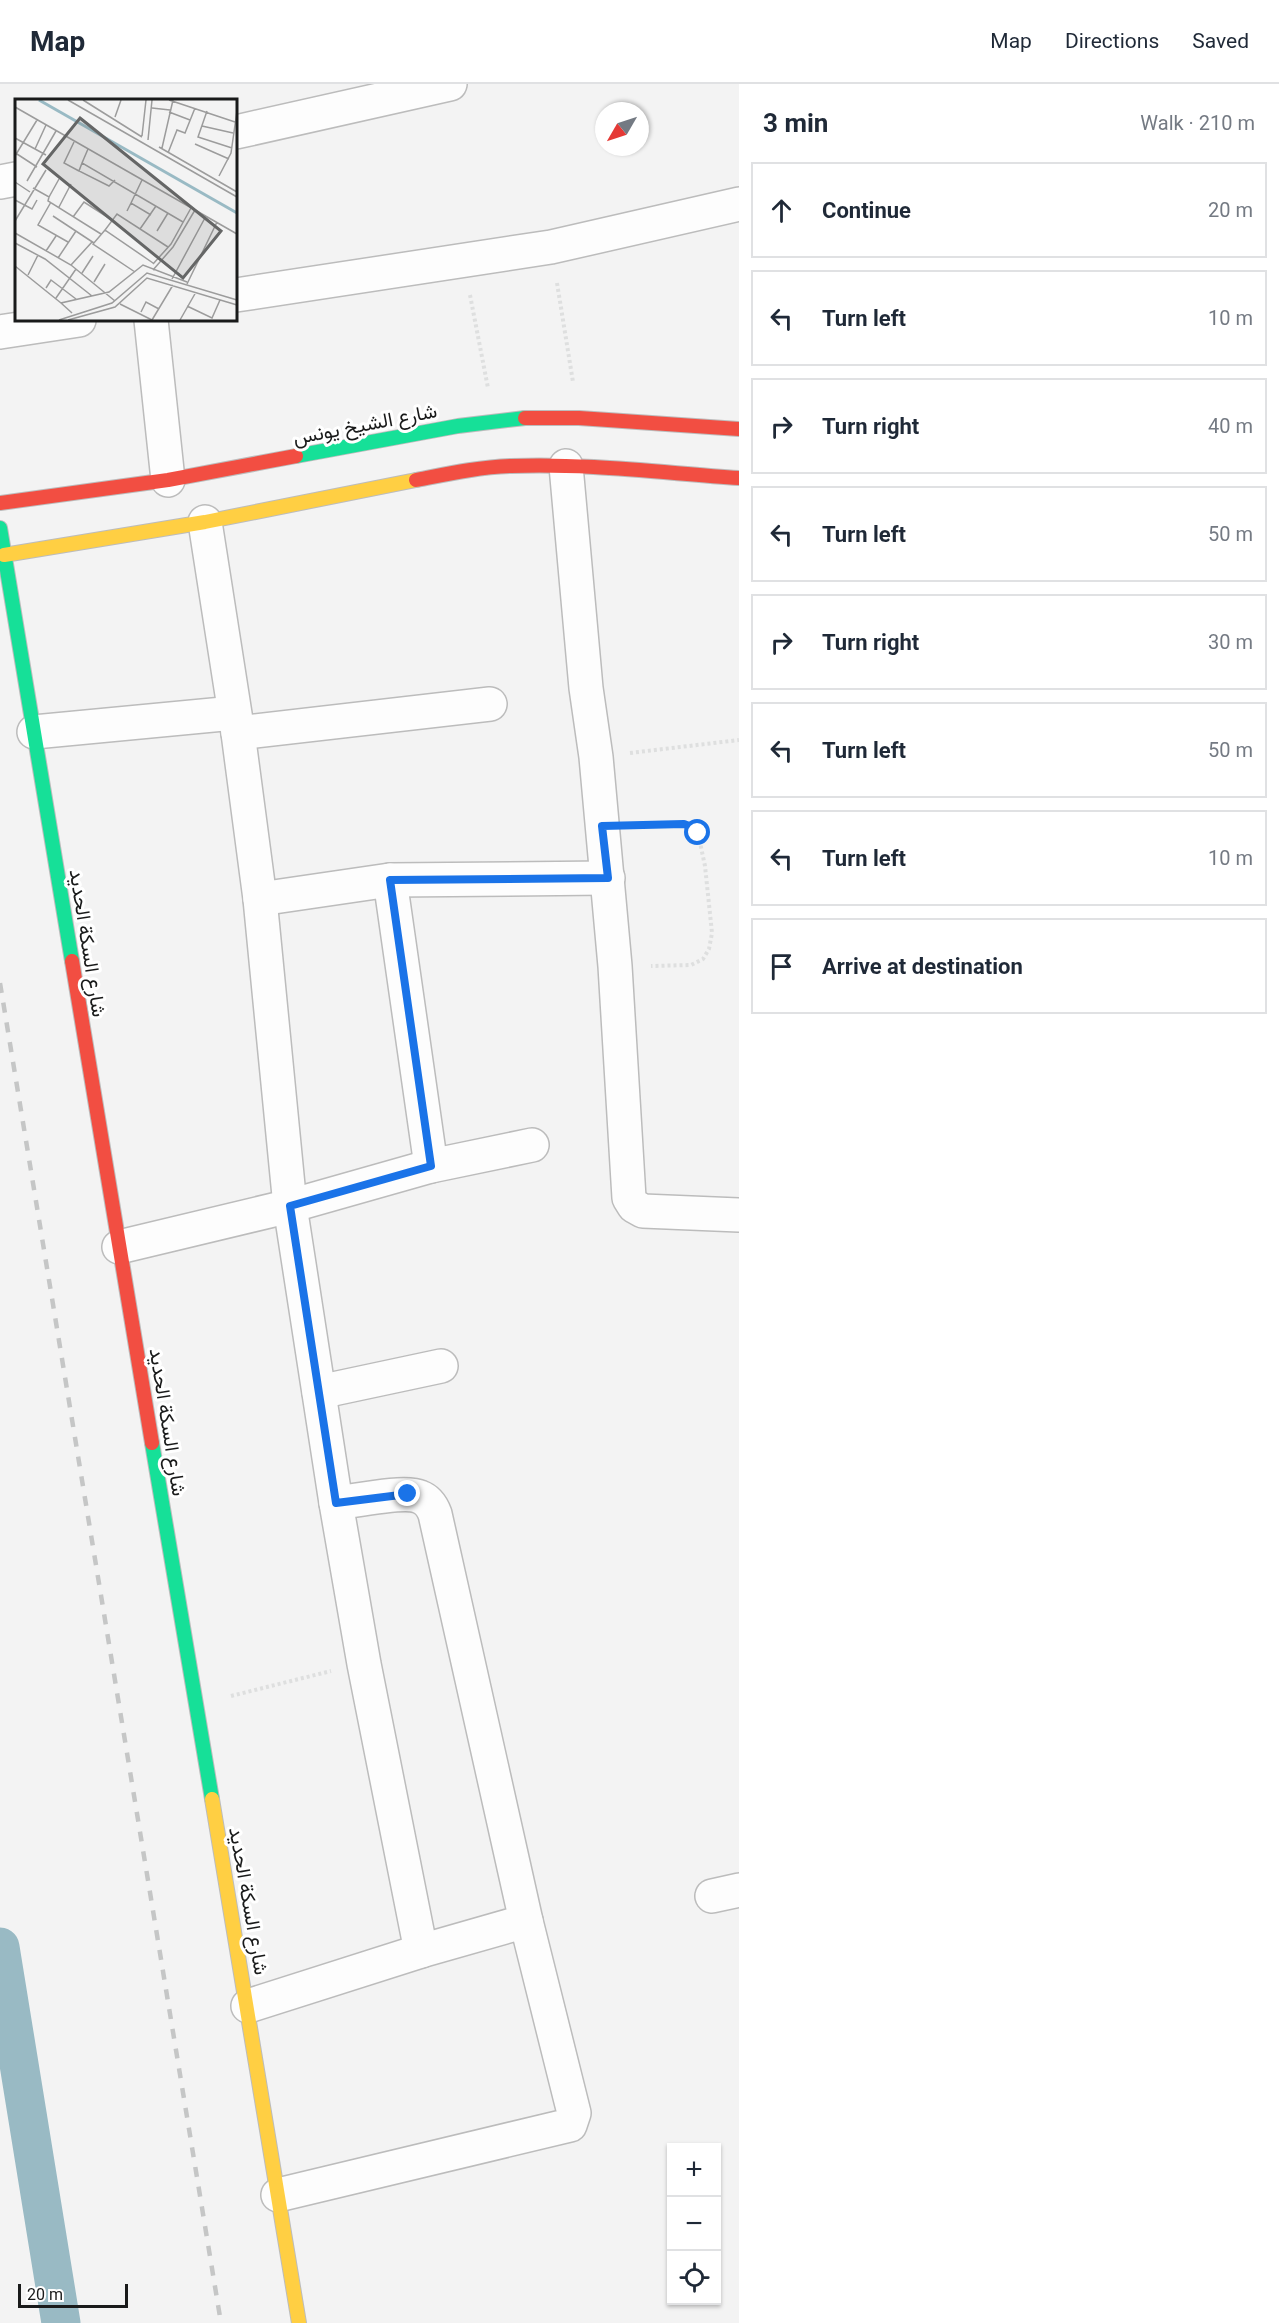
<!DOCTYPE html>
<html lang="en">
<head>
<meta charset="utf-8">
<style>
  :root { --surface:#fff; --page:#f2f2f3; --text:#1f2937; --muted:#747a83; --line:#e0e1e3 }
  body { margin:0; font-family:Roboto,Vazirmatn,sans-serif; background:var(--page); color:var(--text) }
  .controls { position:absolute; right:18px; bottom:18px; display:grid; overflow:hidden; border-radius:0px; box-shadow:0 2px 4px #0004 }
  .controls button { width:54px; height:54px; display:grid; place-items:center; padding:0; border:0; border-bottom:2px solid var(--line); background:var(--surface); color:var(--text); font:30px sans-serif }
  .compass { position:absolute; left:595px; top:18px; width:54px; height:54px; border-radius:50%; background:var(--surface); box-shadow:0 2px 4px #0004; rotate:231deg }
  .scale { position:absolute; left:18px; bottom:15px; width:110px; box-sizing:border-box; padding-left:6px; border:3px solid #191a1a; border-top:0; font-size:16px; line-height:21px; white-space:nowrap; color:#191a1a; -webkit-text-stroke:4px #fff; paint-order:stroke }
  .stop { position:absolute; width:18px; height:18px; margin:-14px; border:4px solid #1a73e8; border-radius:50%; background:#fff }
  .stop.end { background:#1a73e8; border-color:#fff; box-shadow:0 2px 6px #0008 }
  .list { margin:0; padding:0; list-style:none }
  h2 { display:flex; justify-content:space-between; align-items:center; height:78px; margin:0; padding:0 24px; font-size:26px }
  h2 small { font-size:20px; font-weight:400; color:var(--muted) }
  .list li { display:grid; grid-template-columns:39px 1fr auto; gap:18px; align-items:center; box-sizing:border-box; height:96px; margin:0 12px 12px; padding:0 12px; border:2px solid var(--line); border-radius:0px }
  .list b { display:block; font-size:22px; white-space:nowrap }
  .list em { font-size:20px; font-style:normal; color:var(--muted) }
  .icon { flex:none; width:33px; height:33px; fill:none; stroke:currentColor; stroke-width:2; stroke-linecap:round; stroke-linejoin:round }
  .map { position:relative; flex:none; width:739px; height:2239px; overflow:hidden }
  header { display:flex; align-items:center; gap:36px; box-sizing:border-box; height:84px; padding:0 30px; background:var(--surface); border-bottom:2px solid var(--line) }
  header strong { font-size:28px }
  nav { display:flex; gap:33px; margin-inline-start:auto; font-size:21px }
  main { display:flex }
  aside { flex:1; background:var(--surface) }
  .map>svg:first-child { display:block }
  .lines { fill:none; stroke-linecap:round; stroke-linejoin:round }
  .canal { stroke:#99bac4; stroke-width:39 }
  .street-casing { stroke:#bcbcbc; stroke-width:36 }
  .fast-casing { stroke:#bcbcbc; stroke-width:16 }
  .slow-casing { stroke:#bcbcbc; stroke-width:16 }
  .jam-casing { stroke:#bcbcbc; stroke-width:16 }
  .path { stroke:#dedfdf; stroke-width:4; stroke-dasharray:3 3; stroke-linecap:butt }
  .street { stroke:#fdfdfd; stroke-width:33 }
  .fast { stroke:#16e098; stroke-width:14 }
  .slow { stroke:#ffcf43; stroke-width:14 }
  .jam { stroke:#f24e42; stroke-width:14 }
  .rail { stroke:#c5c6c6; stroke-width:4.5; stroke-dasharray:10 10; stroke-linecap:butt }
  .route { stroke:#1a73e8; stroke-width:8 }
  .labels { text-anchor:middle; stroke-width:6; stroke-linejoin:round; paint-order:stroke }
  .street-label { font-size:20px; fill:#191a1a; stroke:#fff }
  .inset-river { fill:none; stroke:#99bac4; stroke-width:3 }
  .inset-road { fill:none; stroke:#9c9c9c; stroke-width:1.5 }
  .view { fill:#656666; fill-opacity:0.15; stroke:#656666; stroke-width:3 }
  .inset-edge { fill:none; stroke:#191a1a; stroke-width:3 }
</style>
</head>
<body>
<header>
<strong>Map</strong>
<nav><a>Map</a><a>Directions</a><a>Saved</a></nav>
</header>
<main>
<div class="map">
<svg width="739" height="2239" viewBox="0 0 739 2239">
  <rect width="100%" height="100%" fill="#f3f3f3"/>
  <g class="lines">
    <path class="canal" d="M0 1863 61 2239"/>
    <g class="street-casing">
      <g id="street">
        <path d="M236 48 450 0"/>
        <path d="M0 98 16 95"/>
        <path d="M236 211 551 163 739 120"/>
        <path d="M151 236 168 396"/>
        <path d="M0 248 79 236"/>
        <path d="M566 382 586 604 596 673 615 882 629 1114 634 1122 643 1127 739 1131"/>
        <path d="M205 438 238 649 260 815 290 1122 336 1419 364 1580 421 1867 248 1922"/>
        <path d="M34 648 234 629"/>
        <path d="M238 649 490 620"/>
        <path d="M390 796 431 1082 532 1061"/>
        <path d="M260 815 390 796 608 794"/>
        <path d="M119 1163 290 1122 431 1082"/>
        <path d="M319 1308 441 1282"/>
        <path d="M336 1419C354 1417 405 1406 420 1413 428 1416 432 1422 435 1430L526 1837 421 1867"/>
        <path d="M712 1812 739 1806"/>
        <path d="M278 2111 570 2041 574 2029 526 1837"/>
      </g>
    </g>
    <g class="fast-casing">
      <g id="fast">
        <path d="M296 372 458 342 525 334"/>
        <path d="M0 444 72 877"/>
        <path d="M152 1359 212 1715"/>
      </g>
    </g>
    <g class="slow-casing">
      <g id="slow">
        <path d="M4 471 205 438 416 396"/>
        <path d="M212 1715 299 2239"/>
      </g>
    </g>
    <g class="jam-casing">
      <g id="jam">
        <path d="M525 334H579L739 345"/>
        <path d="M416 396C447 390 479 383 511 382 586 379 664 389 739 394"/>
        <path d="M0 419 168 396 296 372"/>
        <path d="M72 877 152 1359"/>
      </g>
    </g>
    <g class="path">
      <path d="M557 199 573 298"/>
      <path d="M470 211 488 304"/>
      <path d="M630 669 739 656"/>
      <path d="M636 741 684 740 692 743 698 749 705 782 712 849 709 865 703 875 691 881 651 882"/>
      <path d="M231 1612 331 1587"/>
    </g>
    <use href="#street" class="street"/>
    <use href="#fast" class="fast"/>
    <use href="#slow" class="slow"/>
    <use href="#jam" class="jam"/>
    <path class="rail" d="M0 899 221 2239"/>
  </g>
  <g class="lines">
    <path class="route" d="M408 1410 336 1419 290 1122 431 1082 390 796 608 794 602 742 684 740 692 743 698 749"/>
  </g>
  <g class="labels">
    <g class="street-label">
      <text transform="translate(365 340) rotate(-11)" y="7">شارع الشيخ يونس</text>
      <text transform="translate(88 859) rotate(81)" y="7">شارع السكة الحديد</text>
      <text transform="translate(168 1338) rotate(81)" y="7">شارع السكة الحديد</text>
      <text transform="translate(249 1817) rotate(80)" y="7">شارع السكة الحديد</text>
    </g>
  </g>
  <g transform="translate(15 15)">
    <rect width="222" height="222" fill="#f3f3f3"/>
    <path class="inset-river" d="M24 1 222 114"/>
    <path class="inset-road" d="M53 1 222 98M68 1 127 38M154 1 220 23M0 8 222 135M137 9 155 11M192 12 183 38 217 49M154 13 175 21M100 18 106 1M187 27 218 34M127 37 131 1M0 39 31 56M133 41 137 1M59 43 49 64 64 72M180 45 214 60M144 48 222 93M147 49 158 1M20 50 31 26M73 50 67 64 168 123M153 54 162 31 170 34 180 9M2 55 22 68M0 57 22 21M67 64 64 72 94 87 100 81M204 77 216 54 222 12M12 82 41 32M0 83 15 93M18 89 34 98 44 80M34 98 33 102 86 135M0 101 17 110 22 101M36 103 23 126 53 143M116 104 127 81M44 108 56 85M112 112 116 104 136 116M38 117 79 144M58 118 69 103 97 121M0 122 31 71M125 130 141 107M90 131 78 145 120 173M142 132 153 114M0 134 56 166 100 202M0 144 30 160 77 197M31 152 41 137M43 159 61 132M138 164 90 131 102 115 153 148M138 165 156 145 176 109M56 166 77 143M0 167 46 204M138 171 158 148 180 111M67 174 78 157M13 176 23 156M157 180 191 117M79 183 90 165M172 185 202 123M31 189 36 181 61 200M41 199 61 170M105 205 137 221M172 207 197 219 205 201M126 213 131 203 144 210M57 214 46 204 94 193 128 166 172 183M44 221 97 204 132 174 222 201M53 221 100 208 132 179 222 206M137 221 158 186M165 221 181 193"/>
    <path class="view" d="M65 19 206 132 168 179 28 65Z"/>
    <rect width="222" height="222" class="inset-edge"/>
  </g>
</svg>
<div class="controls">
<button>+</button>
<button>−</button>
<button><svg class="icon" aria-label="locate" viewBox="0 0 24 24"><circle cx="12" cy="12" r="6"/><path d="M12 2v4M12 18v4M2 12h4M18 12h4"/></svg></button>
</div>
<svg class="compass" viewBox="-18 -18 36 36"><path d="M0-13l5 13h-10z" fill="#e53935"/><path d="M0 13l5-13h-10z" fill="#747a83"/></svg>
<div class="scale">20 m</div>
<div class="stop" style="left:698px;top:749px"></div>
<div class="stop end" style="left:408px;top:1410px"></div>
</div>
<aside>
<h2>3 min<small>Walk · 210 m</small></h2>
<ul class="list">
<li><svg class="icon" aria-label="ahead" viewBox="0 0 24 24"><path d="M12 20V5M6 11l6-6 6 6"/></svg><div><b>Continue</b></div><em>20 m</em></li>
<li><svg class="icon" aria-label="left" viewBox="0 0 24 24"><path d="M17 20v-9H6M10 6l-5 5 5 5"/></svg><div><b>Turn left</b></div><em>10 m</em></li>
<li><svg class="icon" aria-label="right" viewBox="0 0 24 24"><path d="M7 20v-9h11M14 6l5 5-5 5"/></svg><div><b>Turn right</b></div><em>40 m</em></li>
<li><svg class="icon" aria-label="left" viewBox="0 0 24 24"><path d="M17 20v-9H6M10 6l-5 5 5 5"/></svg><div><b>Turn left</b></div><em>50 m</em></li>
<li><svg class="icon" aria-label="right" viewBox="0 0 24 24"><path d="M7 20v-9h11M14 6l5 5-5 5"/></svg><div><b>Turn right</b></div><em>30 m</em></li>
<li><svg class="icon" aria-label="left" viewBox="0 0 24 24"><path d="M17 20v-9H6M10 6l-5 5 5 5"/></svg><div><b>Turn left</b></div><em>50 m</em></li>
<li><svg class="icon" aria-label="left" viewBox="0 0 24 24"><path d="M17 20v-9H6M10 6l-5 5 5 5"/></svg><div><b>Turn left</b></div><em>10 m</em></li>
<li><svg class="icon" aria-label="arrive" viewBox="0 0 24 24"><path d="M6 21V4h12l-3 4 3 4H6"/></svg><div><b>Arrive at destination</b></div></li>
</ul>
</aside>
</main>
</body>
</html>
